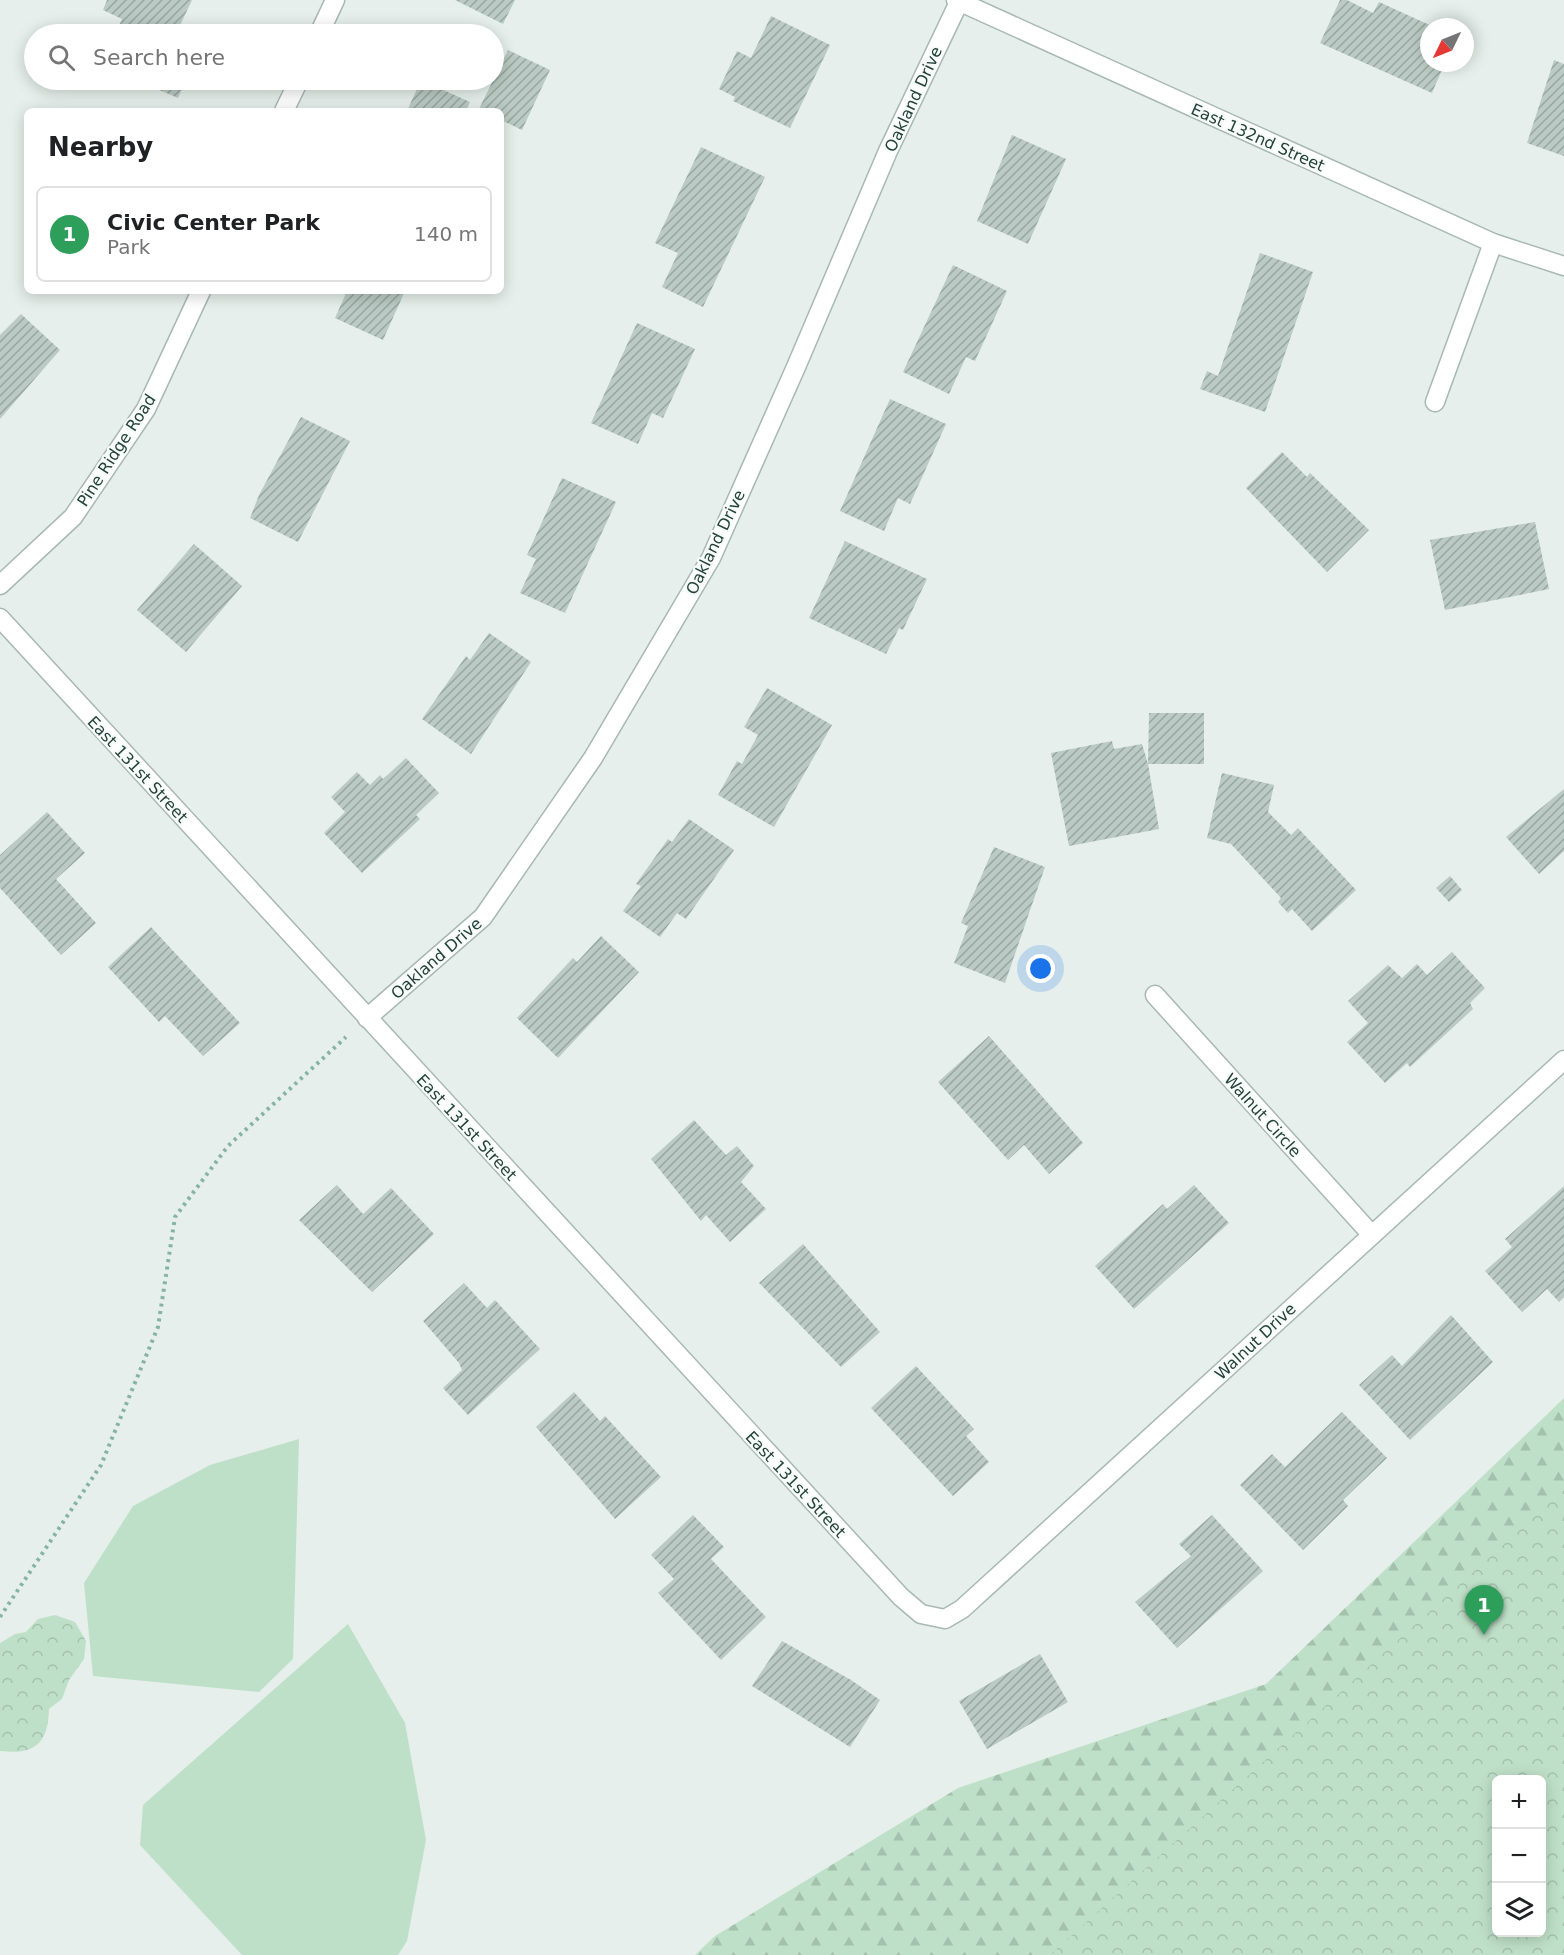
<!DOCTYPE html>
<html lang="en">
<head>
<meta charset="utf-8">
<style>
  :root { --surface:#fff; --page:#f2f2f2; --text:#202124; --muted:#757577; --line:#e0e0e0; --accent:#7f4e3f }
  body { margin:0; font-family:"DejaVu Sans",sans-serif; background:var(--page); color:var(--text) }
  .controls { position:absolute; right:18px; bottom:18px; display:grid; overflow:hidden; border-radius:9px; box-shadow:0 3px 15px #0003 }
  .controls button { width:54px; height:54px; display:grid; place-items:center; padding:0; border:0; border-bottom:2px solid var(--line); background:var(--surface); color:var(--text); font:30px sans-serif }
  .compass { position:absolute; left:1420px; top:18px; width:54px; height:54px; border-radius:50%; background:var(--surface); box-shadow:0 3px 15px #0003; rotate:227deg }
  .you { position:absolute; left:1041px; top:969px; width:21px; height:21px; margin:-15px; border:4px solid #fff; border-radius:50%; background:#1a73e8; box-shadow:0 0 0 9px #1a73e833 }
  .badge { display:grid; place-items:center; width:39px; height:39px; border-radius:50%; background:var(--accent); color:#fff; font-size:20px; font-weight:700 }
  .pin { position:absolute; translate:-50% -50px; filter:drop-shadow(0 2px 3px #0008) }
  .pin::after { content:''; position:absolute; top:32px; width:21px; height:18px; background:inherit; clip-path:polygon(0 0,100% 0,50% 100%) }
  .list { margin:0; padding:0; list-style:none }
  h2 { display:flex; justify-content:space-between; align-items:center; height:78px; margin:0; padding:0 24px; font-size:26px }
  h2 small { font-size:20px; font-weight:400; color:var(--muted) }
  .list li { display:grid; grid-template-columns:39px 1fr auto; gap:18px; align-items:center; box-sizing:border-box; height:96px; margin:0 12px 12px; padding:0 12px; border:2px solid var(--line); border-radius:9px }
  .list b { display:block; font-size:22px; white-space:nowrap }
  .list p { margin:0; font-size:20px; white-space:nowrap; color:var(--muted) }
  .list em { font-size:20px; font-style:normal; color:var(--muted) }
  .icon { flex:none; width:33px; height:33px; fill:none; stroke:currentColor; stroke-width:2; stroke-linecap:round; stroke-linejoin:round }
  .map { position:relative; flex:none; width:1564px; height:1955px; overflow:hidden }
  .search { position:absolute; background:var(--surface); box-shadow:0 3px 15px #0003; left:24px; top:24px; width:480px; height:66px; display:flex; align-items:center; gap:15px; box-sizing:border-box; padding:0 21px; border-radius:33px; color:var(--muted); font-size:22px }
  .panel { position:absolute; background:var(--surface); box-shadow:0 3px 15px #0003; left:24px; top:108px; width:480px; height:186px; border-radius:9px }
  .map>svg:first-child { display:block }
  .forest { fill:url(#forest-firs); fill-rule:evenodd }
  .park { fill:url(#park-crowns); fill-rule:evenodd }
  .pitch { fill:#bfe0c8 }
  .building { fill:url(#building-hatch) }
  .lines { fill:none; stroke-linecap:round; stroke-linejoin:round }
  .street-casing { stroke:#a8b8b2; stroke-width:21 }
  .path { stroke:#86b3a5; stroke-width:4; stroke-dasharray:3 4.5; stroke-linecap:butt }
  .street { stroke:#fff; stroke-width:18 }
  .labels { text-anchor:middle; stroke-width:4.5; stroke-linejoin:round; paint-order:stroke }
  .street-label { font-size:16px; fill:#24423a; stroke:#f7fbf9 }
</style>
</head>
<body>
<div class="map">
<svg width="1564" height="1955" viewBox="0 0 1564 1955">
  <defs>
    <pattern id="forest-firs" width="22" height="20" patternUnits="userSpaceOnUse" patternTransform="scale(1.5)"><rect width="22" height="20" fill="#bfe0c8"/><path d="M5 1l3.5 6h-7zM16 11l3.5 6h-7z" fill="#a4c1ad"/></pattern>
    <pattern id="park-crowns" width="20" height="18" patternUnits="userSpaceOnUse" patternTransform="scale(1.5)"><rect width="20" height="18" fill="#bfe0c8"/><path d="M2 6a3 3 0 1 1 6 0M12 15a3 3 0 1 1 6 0" fill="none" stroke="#a4c1ad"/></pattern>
    <pattern id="building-hatch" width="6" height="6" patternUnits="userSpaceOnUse" patternTransform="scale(1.5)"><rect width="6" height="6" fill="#bbcac4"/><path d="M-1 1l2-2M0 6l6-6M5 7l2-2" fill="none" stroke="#98a6a0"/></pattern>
  </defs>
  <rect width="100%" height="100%" fill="#e6efeb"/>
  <path class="forest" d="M1564 1398V1955H695L715 1936 958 1788 1266 1684ZM1496 1780H1542V1932H1496Z"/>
  <g class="park">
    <path d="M1564 1490V1955H1050ZM1496 1780H1542V1932H1496Z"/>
    <path d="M55 1615 75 1622 86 1641 84 1659 69 1680 62 1699 49 1709C48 1744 35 1755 0 1751V1643L15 1634 26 1632 38 1619Z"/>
  </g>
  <g class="pitch">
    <path d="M299 1439 293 1659 259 1692 93 1676 84 1583 133 1506 210 1465Z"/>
    <path d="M348 1624 405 1723 426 1840 407 1941 398 1955H242L140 1845 143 1805Z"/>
  </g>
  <g class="building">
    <path d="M107 0H192L176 34H115L122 19 103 10Z"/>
    <path d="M455 0H515L503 24Z"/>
    <path d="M1340 0H1347L1373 13 1379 2 1434 27H1429V63H1445L1432 93 1320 43Z"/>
    <path d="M771 16 830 45 790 128 733 101 735 97 719 89 737 51 751 58Z"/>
    <path d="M508 50 550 70 522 130 501 120V111H483L479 109Z"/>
    <path d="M1554 60 1564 64V156L1527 143Z"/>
    <path d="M136 80H186L178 98Z"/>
    <path d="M421 80 470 102 466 111H407Z"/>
    <path d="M1012 135 1066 159 1028 244 977 221Z"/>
    <path d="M701 147 765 177 703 307 662 287 678 253 655 243Z"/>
    <path d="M1260 253 1313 272 1265 412 1200 389 1207 371 1218 376Z"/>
    <path d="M953 265 1007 291 975 361 966 357 949 394 903 372Z"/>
    <path d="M347 291H405L383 340 335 318Z"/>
    <path d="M21 314 60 350 0 419V335Z"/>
    <path d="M637 323 695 349 663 418 652 413 638 444 591 423Z"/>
    <path d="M890 399 946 424 910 504 898 498 884 531 840 511Z"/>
    <path d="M301 417 350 441 298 542 250 518 259 495Z"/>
    <path d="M1282 452 1307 477 1310 473 1369 530 1327 572 1246 488Z"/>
    <path d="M562 478 616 502 565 613 520 593 536 559 527 555Z"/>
    <path d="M1535 522 1549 589 1445 610 1430 540Z"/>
    <path d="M845 541 927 579 903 630 899 628 886 654 809 618Z"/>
    <path d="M194 544 242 586 186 652 137 610Z"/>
    <path d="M489 633 531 662 471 754 422 719 466 656 470 660Z"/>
    <path d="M767 688 832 725 774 827 718 795 737 761 742 764 758 735 744 727Z"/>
    <path d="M1149 713H1204V764H1148L1159 829 1069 846 1051 753 1112 741 1114 749 1142 744 1148 764Z"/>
    <path d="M406 758 439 793 416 815 420 819 362 873 324 833 345 812 331 797 357 772 370 785 380 775 383 779Z"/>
    <path d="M1222 773 1274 785 1268 812 1291 835 1298 828 1356 890 1312 931 1292 909 1288 913 1278 902 1281 898 1231 844 1207 838Z"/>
    <path d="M1564 789V851L1539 874 1506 837Z"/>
    <path d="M47 812 85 853 56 879 96 923 61 955 0 888V855Z"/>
    <path d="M689 819 734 850 686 919 677 913 660 937 623 911 641 886 636 884 668 839 672 842Z"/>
    <path d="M994 847 1045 867 1005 983 954 963 968 926 961 923Z"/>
    <path d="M1450 876 1462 890 1449 902 1436 888Z"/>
    <path d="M151 927 240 1023 203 1056 165 1016 159 1022 108 967Z"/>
    <path d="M601 936 639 972 558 1058 517 1018 573 958 577 962Z"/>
    <path d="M1452 952 1485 988 1470 1003 1473 1009 1410 1067 1407 1063 1385 1083 1347 1042 1368 1023 1348 1001 1388 965 1402 978 1417 964 1427 975Z"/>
    <path d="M989 1036 1083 1143 1049 1174 1024 1145 1008 1160 938 1082Z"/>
    <path d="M694 1120 726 1155 737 1146 754 1166 741 1182 766 1209 730 1242 706 1215 701 1221 651 1159Z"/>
    <path d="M337 1185 363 1214 391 1188 434 1234 372 1292 299 1220Z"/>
    <path d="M1194 1185 1229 1223 1134 1309 1095 1266 1163 1204 1167 1209Z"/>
    <path d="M1564 1186V1297L1559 1302 1547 1289 1522 1312 1485 1271 1512 1247 1505 1239Z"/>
    <path d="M803 1244 880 1332 841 1367 759 1283Z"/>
    <path d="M464 1283 487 1308 495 1300 540 1349 468 1415 443 1388 462 1370 459 1363 423 1321Z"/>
    <path d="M1451 1315 1493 1362 1410 1440 1359 1385 1392 1355 1402 1366Z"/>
    <path d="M916 1366 974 1429 966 1436 989 1462 953 1496 871 1408Z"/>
    <path d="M574 1392 600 1421 605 1416 661 1477 615 1519 536 1427Z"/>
    <path d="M1342 1412 1387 1458 1343 1500 1348 1506 1303 1550 1240 1485 1272 1454 1285 1467Z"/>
    <path d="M693 1515 724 1547 711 1559 766 1617 721 1660 658 1593 674 1579 651 1555Z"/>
    <path d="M1212 1515 1263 1571 1177 1648 1135 1602 1191 1556 1179 1544Z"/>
    <path d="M782 1641 851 1680 880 1700 850 1747 752 1686Z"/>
    <path d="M1040 1654 1068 1702 987 1749 959 1701Z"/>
  </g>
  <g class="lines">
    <g class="street-casing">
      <g id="street">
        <path d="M956 0 1493 243 1564 266"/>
        <path d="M319 34 335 0"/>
        <path d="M284 111 299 80"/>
        <path d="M1435 402 1493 243"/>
        <path d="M0 585 73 517 146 409 201 291"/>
        <path d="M0 618 901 1597 921 1614 945 1619 962 1609 1564 1060"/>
        <path d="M1155 995 1371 1234"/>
        <path d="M367 1018 483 917 593 758 711 558 796 367 888 151 960 0"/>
      </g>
    </g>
    <path class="path" d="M0 1617 101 1465 158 1327 175 1217 228 1146 346 1037"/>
    <use href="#street" class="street"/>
  </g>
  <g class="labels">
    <g class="street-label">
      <text transform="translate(913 99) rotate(-65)" y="6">Oakland Drive</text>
      <text transform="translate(1258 137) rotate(24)" y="6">East 132nd Street</text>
      <text transform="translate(116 450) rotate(-57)" y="6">Pine Ridge Road</text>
      <text transform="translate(715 542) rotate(-64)" y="6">Oakland Drive</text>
      <text transform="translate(138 769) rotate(47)" y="6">East 131st Street</text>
      <text transform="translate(436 958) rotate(-41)" y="6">Oakland Drive</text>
      <text transform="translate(1263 1115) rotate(48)" y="6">Walnut Circle</text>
      <text transform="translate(467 1127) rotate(47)" y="6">East 131st Street</text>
      <text transform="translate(1255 1341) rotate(-43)" y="6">Walnut Drive</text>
      <text transform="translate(796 1484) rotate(47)" y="6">East 131st Street</text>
    </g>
  </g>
</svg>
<div class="controls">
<button>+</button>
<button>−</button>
<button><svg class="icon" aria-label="layers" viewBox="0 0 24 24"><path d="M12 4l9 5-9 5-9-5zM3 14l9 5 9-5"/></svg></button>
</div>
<svg class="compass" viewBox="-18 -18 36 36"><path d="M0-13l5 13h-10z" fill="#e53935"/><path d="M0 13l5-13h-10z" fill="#757577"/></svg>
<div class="you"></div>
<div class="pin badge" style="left:1484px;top:1635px;background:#2e9e5b">1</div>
<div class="search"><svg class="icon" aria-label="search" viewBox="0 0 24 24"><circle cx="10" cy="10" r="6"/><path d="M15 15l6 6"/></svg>Search here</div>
<section class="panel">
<h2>Nearby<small></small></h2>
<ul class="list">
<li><span class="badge" style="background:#2e9e5b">1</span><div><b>Civic Center Park</b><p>Park</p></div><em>140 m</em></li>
</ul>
</section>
</div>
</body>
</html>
